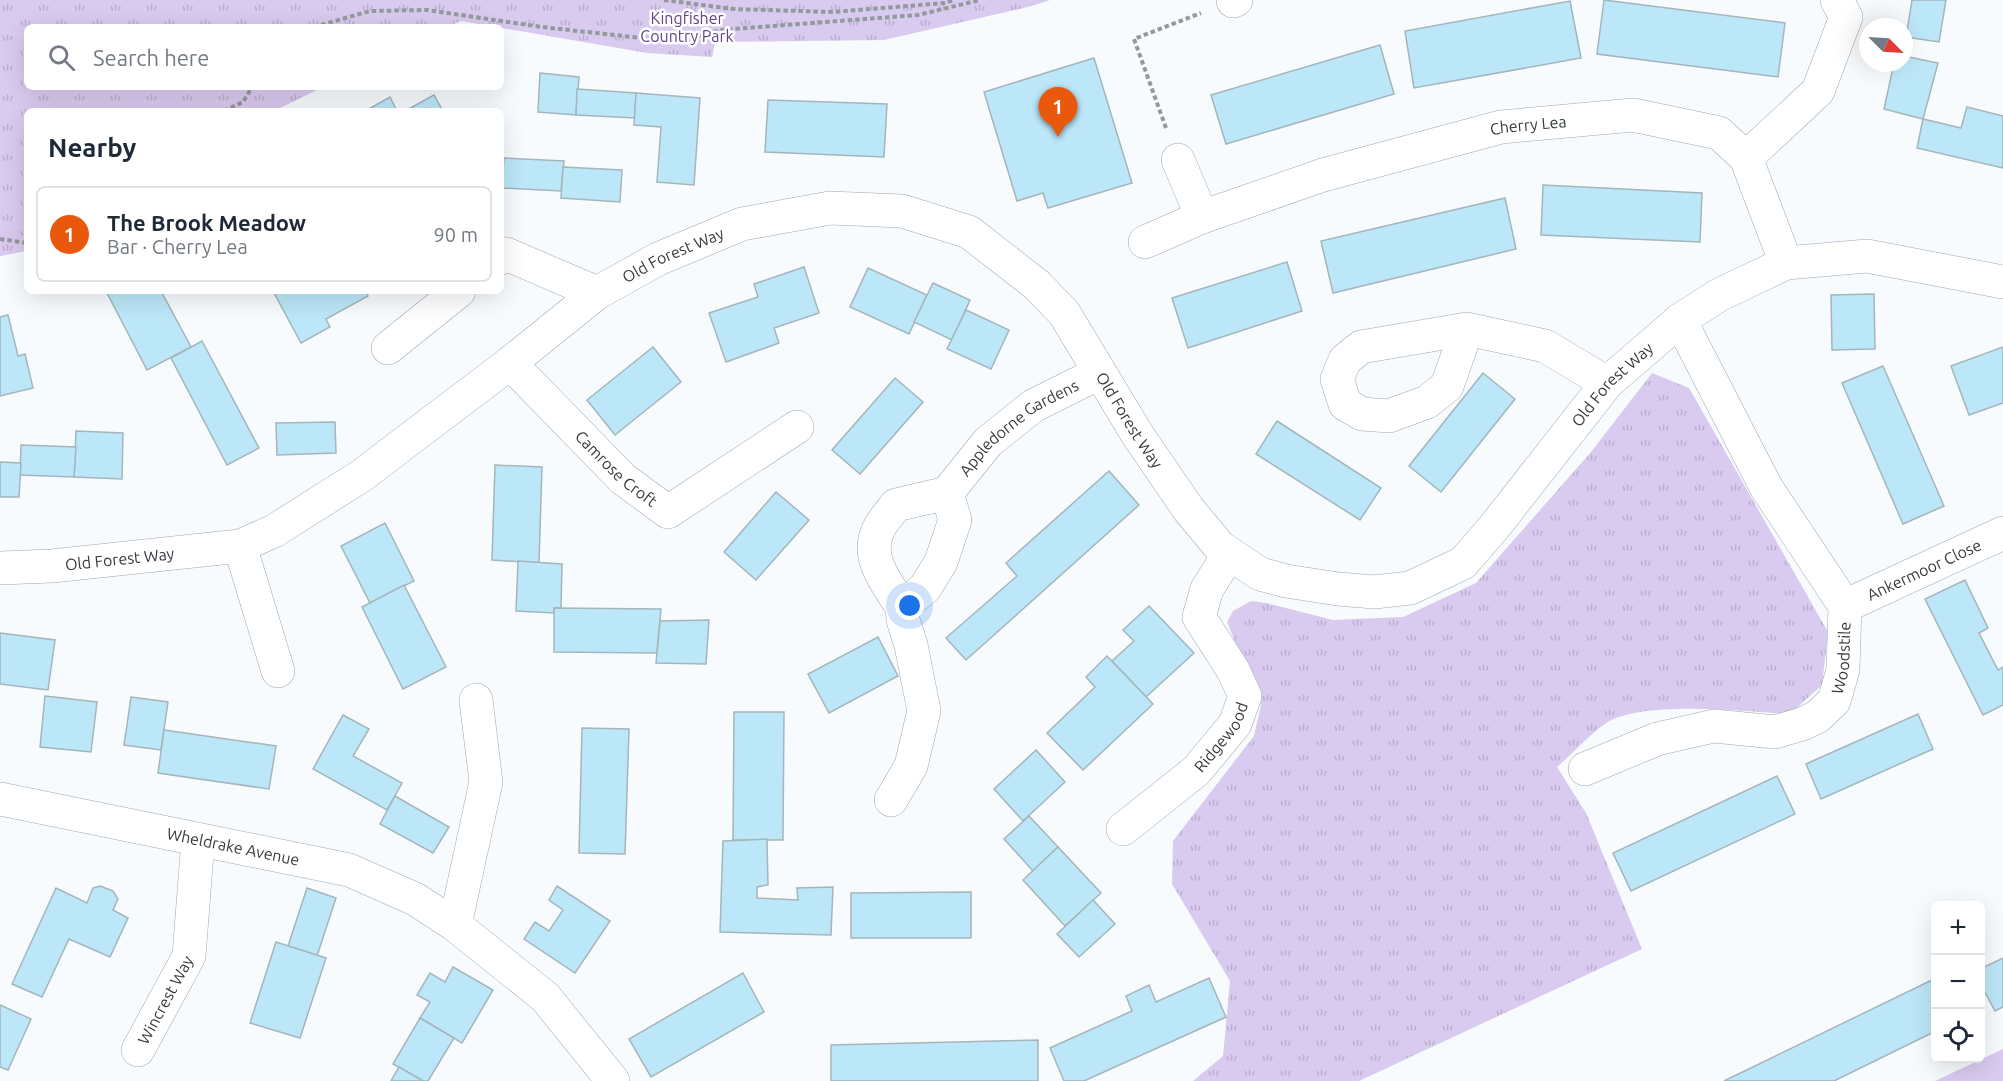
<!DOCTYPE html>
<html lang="en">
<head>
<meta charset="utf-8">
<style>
  :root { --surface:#fff; --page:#f6f6f7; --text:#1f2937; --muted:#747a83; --line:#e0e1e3; --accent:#ea580c }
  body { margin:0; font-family:Ubuntu,sans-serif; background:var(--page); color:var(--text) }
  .controls { position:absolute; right:18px; bottom:18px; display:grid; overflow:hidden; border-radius:9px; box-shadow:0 6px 24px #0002 }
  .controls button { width:54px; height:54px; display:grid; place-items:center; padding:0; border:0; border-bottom:2px solid var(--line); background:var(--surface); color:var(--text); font:30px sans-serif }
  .compass { position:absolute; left:1859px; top:18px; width:54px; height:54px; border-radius:50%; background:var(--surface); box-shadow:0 6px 24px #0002; rotate:114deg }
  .you { position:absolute; left:910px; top:606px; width:21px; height:21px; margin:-15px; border:4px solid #fff; border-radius:50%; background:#1a73e8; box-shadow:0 0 0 9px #1a73e833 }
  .badge { display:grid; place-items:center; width:39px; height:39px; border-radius:50%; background:var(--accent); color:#fff; font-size:20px; font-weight:700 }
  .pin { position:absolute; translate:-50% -50px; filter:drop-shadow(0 2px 3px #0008) }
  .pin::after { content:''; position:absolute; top:32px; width:21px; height:18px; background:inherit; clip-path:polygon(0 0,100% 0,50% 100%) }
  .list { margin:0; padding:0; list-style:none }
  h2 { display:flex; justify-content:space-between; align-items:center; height:78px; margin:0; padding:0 24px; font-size:26px }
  h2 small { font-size:20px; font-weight:400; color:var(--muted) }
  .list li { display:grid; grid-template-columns:39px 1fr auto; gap:18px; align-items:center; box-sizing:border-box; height:96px; margin:0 12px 12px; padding:0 12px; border:2px solid var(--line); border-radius:9px }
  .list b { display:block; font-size:22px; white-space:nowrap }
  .list p { margin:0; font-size:20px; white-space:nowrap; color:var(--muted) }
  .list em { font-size:20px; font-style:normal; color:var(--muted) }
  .icon { flex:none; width:33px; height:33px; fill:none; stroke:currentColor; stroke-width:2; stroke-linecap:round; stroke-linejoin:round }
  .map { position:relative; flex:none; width:2003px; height:1081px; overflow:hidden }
  .search { position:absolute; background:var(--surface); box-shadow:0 6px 24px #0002; left:24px; top:24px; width:480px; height:66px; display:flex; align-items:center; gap:15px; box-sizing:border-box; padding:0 21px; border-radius:9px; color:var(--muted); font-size:22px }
  .panel { position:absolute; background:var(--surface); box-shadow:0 6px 24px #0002; left:24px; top:108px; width:480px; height:186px; border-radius:9px }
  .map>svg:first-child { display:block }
  .grass { fill:#d9caef }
  .park { fill:url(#park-tufts) }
  .building { fill:#bce7f8; stroke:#a4b5bc; stroke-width:1.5 }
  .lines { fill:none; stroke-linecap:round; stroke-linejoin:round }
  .minor-casing { stroke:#9da8b4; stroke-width:34 }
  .path { stroke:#94999c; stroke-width:4; stroke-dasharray:4.5 3; stroke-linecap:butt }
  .minor { stroke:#fff; stroke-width:33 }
  .labels { text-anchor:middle; stroke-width:5; stroke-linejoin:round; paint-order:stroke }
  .park-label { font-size:16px; fill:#644388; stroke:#fff }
  .street-label { font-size:16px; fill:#353a3f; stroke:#fff }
</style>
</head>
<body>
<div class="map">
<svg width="2003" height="1081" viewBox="0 0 2003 1081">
  <defs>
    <pattern id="park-tufts" width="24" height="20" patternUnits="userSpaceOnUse" patternTransform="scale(1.5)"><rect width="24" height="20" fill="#d9caef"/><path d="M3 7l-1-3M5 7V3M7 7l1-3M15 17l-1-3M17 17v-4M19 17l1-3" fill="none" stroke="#bbaece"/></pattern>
  </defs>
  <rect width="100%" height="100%" fill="#f8fbfd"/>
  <path class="grass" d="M2003 1049V1081H1935Z"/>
  <g class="park">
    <path d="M0 0H1050L1032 6 884 40 715 42 712 57 647 53 461 21 447 27H27V87H323L274 111H27V251L0 256Z"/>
    <path d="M1652 373 1689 388 1828 632 1822 685 1790 714C1746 712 1641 699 1605 724 1588 736 1573 753 1557 767L1586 813 1642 949 1359 1081H1193L1223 1056 1230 981 1172 884 1173 841 1254 736 1261 705 1227 622 1233 611 1251 601 1266 603 1333 620 1403 617 1476 583 1591 452Z"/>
  </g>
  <g class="building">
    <path d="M1604 0 1785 23 1778 77 1597 54Z"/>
    <path d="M1912 0H1946L1939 42 1906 37Z"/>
    <path d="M1570 1 1581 58 1414 88 1405 31Z"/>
    <path d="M1380 45 1394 94 1226 144 1211 95Z"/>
    <path d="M1904 56 1938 63 1923 119 1884 109 1894 63H1904Z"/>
    <path d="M1094 58 1132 183 1048 208 1043 193 1017 201 984 92Z"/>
    <path d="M540 73 579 77 576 115 538 112Z"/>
    <path d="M577 89 636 93 635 118 576 115Z"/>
    <path d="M636 93 700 98 694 185 657 182 661 127 634 125Z"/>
    <path d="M434 95 443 111H405Z"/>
    <path d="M390 97 397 111H365Z"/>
    <path d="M768 100 887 104 884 157 765 152Z"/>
    <path d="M1967 107 2003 116V168L1917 148 1923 119 1961 128Z"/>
    <path d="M504 158 564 161 561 191 502 188Z"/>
    <path d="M563 167 622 170 620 202 561 198Z"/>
    <path d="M1543 185 1702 193 1700 242 1541 235Z"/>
    <path d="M1505 198 1516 249 1333 293 1321 241Z"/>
    <path d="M1287 262 1302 311 1188 348 1172 298Z"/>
    <path d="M804 267 819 313 774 328 779 343 726 362 709 313 758 297 754 284Z"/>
    <path d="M868 268 927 295 909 334 850 307Z"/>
    <path d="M933 283 970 300 952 340 914 322Z"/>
    <path d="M106 291H161L191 347 147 370Z"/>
    <path d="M273 291H366L368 296 326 319 330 327 301 343Z"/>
    <path d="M1874 294 1875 349 1832 350 1831 295Z"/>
    <path d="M966 310 1009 330 991 369 947 349Z"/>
    <path d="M8 315 18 356 25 354 33 388 0 396V317Z"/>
    <path d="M202 341 259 448 227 465 171 358Z"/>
    <path d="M653 347 681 382 615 435 587 400Z"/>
    <path d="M2003 347V403L1969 415 1951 366Z"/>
    <path d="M1883 366 1944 506 1903 524 1842 383Z"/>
    <path d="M1483 373 1515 399 1441 492 1409 466Z"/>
    <path d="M895 378 923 402 860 474 832 450Z"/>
    <path d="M1277 421 1381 488 1360 520 1256 454Z"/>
    <path d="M335 422 336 453 277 455 276 423Z"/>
    <path d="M76 431 123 433 122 479 74 477Z"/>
    <path d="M21 445 76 447 74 477 20 475Z"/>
    <path d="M0 462 21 463 19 497H0Z"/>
    <path d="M495 465 542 467 539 563 492 560Z"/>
    <path d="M1109 471 1139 505 966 660 946 638 1017 576 1006 563Z"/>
    <path d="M776 492 809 520 756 580 724 552Z"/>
    <path d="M385 523 414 581 370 603 341 546Z"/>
    <path d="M518 561 562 564 561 608H554V613L516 611Z"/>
    <path d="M1965 580 1988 628 1979 633 1998 670 2003 667V705L1983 715 1925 599Z"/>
    <path d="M404 585 446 667 403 689 362 607Z"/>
    <path d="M1149 606 1194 653 1146 697 1112 661 1134 641 1123 630Z"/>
    <path d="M554 608 661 609 657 653 554 652Z"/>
    <path d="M709 620 706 664 656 663 660 621Z"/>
    <path d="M0 633 55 640 48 690 0 684Z"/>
    <path d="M878 637 898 676 829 713 808 674Z"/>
    <path d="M1107 656 1153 704 1083 770 1047 733 1095 687 1086 677Z"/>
    <path d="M45 696 97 702 91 752 40 747Z"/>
    <path d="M131 697 168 702 161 750 124 745Z"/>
    <path d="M734 712H784L783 840H733Z"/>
    <path d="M1918 714 1933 749 1821 799 1806 764Z"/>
    <path d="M343 715 369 729 353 756 402 783 387 810 313 769Z"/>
    <path d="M582 728 629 729 625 854 579 853Z"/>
    <path d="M164 730 276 746 269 789 158 773Z"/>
    <path d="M1036 750 1065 782 1023 821 994 789Z"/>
    <path d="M1777 776 1795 814 1631 891 1613 853Z"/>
    <path d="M395 796 449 827 433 853 380 824Z"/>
    <path d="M1029 816 1058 847 1033 871 1004 839Z"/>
    <path d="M767 839 768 885 757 887V898L798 900 797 888 833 887 831 935 720 932 723 841Z"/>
    <path d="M1058 847 1101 893 1065 926 1023 880Z"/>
    <path d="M100 886 113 891 118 899 113 910 128 918 110 957 69 939 42 997 12 984 56 888 87 903 93 888Z"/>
    <path d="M557 886 610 921 575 973 524 939 535 922 549 931 563 910 549 900Z"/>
    <path d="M307 888 336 898 317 956 288 946Z"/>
    <path d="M971 892V938H851V893Z"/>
    <path d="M1093 900 1115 924 1079 957 1057 934Z"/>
    <path d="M276 942 326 958 300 1038 250 1023Z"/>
    <path d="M2003 958V1007L1995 1011 1980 983V969Z"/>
    <path d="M453 967 493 990 462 1043 420 1018 430 1002 417 995 430 973 445 982Z"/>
    <path d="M743 973 764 1012 651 1077 629 1039Z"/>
    <path d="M1209 978 1226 1017 1084 1081H1064L1050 1048 1132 1011 1126 996 1149 985 1156 1002Z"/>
    <path d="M1936 978V1031L1834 1081H1724Z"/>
    <path d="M0 1005 31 1019 8 1070 0 1067Z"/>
    <path d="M420 1018 454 1038 428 1081H423L393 1064Z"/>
    <path d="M1038 1040V1081H831V1045Z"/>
    <path d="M399 1067 423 1081H391Z"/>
  </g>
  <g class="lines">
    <g class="minor-casing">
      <g id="minor">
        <path d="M1233 1 1236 0"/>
        <path d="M1746 158 1818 91 1846 17 1837 0"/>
        <path d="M1178 160 1202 217"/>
        <path id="s1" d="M1145 242 1202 217 1323 175 1501 127 1633 115 1719 133 1746 158 1786 263"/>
        <path d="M501 258 506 254 597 293"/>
        <path d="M1467 329 1447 386 1427 402 1389 416 1362 414 1345 404 1337 379 1345 360 1361 347 1467 329 1545 346 1607 383"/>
        <path d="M388 348 459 291"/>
        <path id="s2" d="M510 363 623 479 668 512 797 427"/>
        <path d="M240 546 278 671"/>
        <path id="s3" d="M0 568 52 566 240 546 274 531 361 476 510 363 597 293 658 259 742 224 830 208 902 211 969 232 1037 285 1064 313 1137 434 1189 510 1220 547 1260 574 1286 581 1338 589 1374 592 1410 588 1463 563 1495 526 1607 383 1680 320 1719 295 1786 263 1867 256 2003 282"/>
        <path id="s4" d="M1845 606 2003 533"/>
        <path d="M902 607C889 586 866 560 877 533 880 523 890 513 896 505L947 493"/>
        <path id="s5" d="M1585 769 1657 739 1714 726 1775 732 1802 724 1817 717 1834 701 1843 670 1845 606 1766 487 1680 320"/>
        <path id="s6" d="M0 799 349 870 415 899 455 925 545 997 613 1081"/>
        <path id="s7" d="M891 800 911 766 924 711 911 645 903 620 902 607 925 588 941 562 955 520 947 493 988 442 1033 406 1099 373"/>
        <path id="s8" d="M1123 829 1196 771 1235 724 1245 696 1233 670 1199 617 1207 589 1229 554"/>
        <path d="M455 925 486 782 476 700"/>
        <path id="s9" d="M138 1050 189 956 198 840"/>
      </g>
    </g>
    <g class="path">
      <path d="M664 0 733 9 833 12 945 3 954 0"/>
      <path d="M314 27 370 11 427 10 542 27 678 42 720 30 918 15 980 0"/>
      <path d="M224 111 243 102 252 87"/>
      <path d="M1166 128 1134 39 1201 13"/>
      <path d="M0 239 27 243"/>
    </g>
    <use href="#minor" class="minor"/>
  </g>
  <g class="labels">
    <g class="park-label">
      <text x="687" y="24">Kingfisher<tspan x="687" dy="18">Country Park</tspan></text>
    </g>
    <g class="street-label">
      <text dy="6" stroke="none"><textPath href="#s1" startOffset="402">Cherry Lea</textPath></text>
      <text dy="6" stroke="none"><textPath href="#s3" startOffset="765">Old Forest Way</textPath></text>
      <text dy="6" stroke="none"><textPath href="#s3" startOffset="1971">Old Forest Way</textPath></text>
      <text dy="6" stroke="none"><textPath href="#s3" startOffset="1323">Old Forest Way</textPath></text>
      <text dy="6" stroke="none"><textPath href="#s7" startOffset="434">Appledorne Gardens</textPath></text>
      <text dy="6" stroke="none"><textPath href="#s2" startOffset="150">Camrose Croft</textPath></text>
      <text dy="6" stroke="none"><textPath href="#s3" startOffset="120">Old Forest Way</textPath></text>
      <text dy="6" stroke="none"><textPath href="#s4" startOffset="87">Ankermoor Close</textPath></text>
      <text dy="6" stroke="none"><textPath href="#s5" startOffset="310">Woodstile</textPath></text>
      <text dy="6" stroke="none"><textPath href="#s8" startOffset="136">Ridgewood</textPath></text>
      <text dy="6" stroke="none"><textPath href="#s6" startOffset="238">Wheldrake Avenue</textPath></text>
      <text dy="6" stroke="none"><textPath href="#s9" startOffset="57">Wincrest Way</textPath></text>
    </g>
  </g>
</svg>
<div class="controls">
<button>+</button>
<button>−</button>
<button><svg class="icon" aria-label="locate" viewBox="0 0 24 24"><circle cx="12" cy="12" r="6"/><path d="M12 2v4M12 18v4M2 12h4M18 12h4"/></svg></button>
</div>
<svg class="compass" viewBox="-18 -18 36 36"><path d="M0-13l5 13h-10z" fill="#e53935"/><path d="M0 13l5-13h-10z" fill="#747a83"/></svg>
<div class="you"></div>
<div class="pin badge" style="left:1058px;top:137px">1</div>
<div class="search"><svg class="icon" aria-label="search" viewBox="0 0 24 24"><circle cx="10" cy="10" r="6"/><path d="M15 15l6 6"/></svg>Search here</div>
<section class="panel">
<h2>Nearby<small></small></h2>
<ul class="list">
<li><span class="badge">1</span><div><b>The Brook Meadow</b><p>Bar · Cherry Lea</p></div><em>90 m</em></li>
</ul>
</section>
</div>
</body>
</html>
